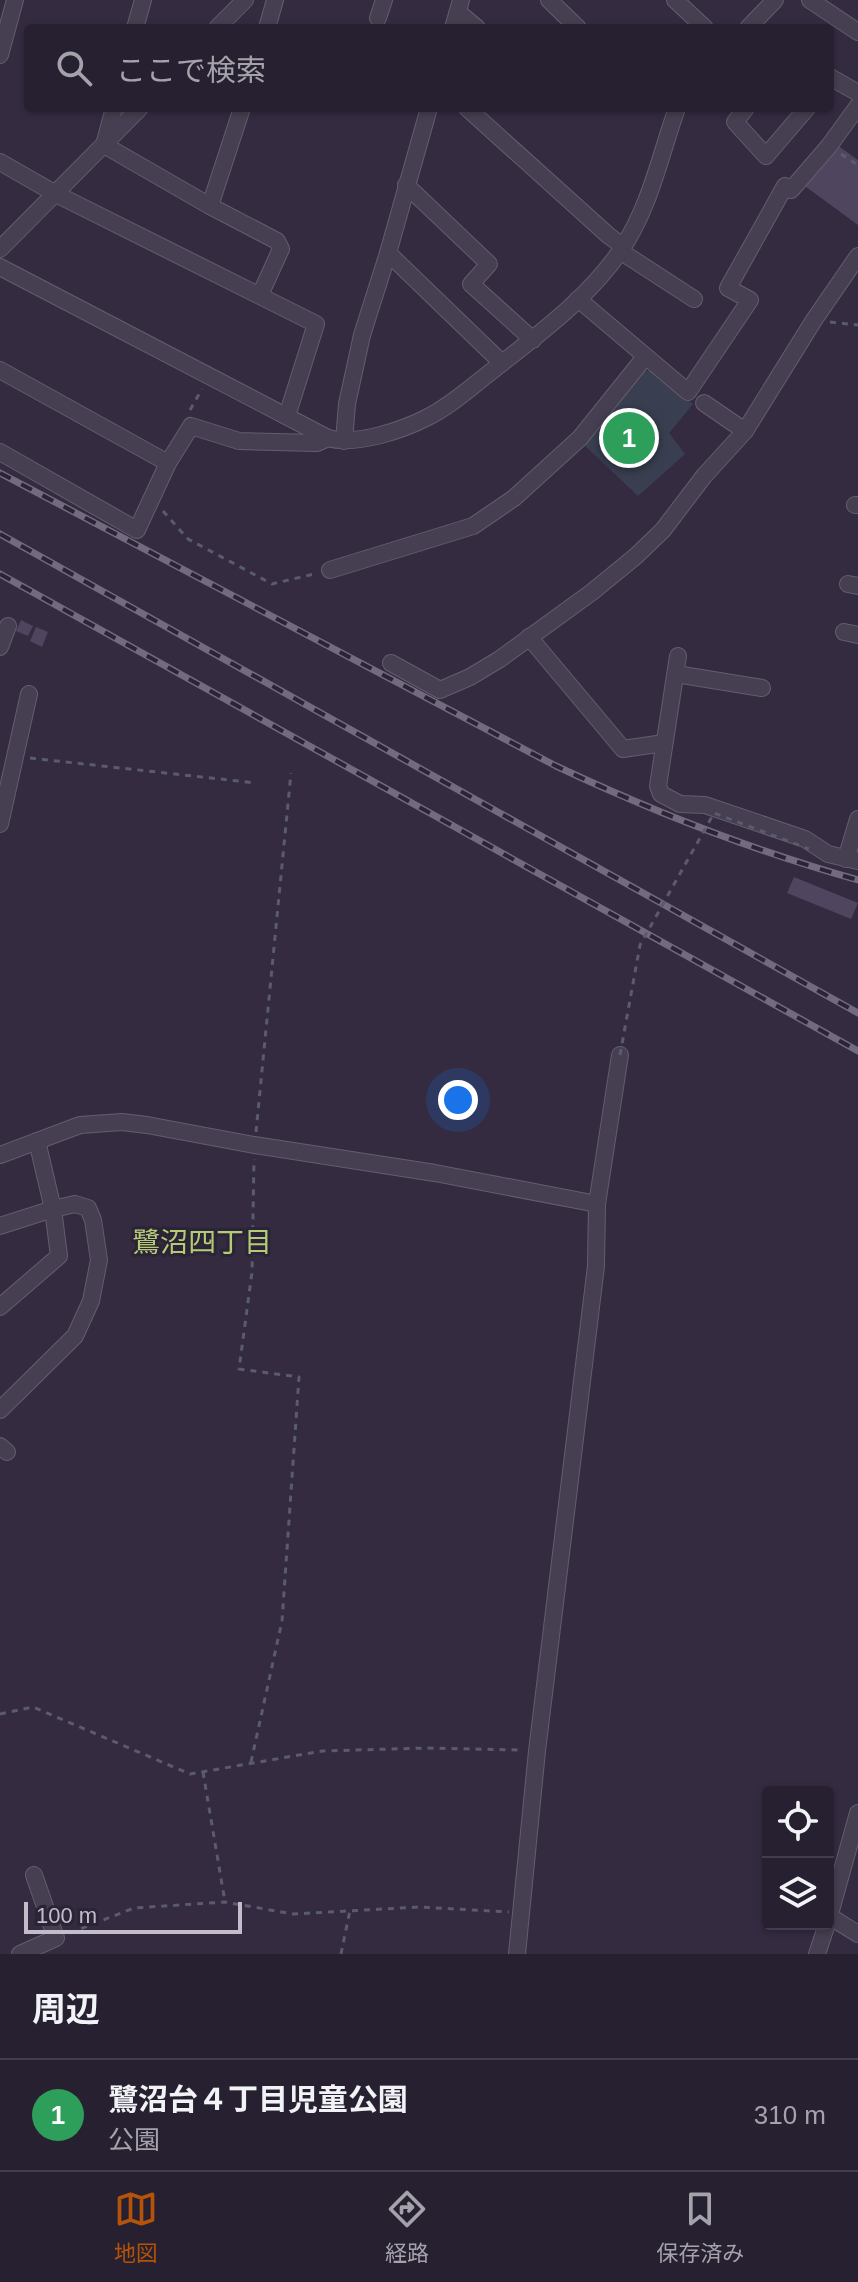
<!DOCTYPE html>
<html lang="ja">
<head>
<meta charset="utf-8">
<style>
  :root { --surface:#272031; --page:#332d3d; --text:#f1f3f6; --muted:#a4a3ab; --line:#433e4d; --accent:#b45309 }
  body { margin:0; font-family:Arial,"Noto Sans JP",sans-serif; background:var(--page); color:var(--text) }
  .controls { position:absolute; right:24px; bottom:24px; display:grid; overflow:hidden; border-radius:8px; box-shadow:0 2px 6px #0004 }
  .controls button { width:72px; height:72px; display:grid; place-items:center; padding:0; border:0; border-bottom:2px solid var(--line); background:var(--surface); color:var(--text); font:40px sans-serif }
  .scale { position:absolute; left:24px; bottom:20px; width:218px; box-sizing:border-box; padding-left:8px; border:4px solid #c2bccb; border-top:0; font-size:22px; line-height:28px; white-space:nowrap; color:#c2bccb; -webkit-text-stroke:6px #2b2336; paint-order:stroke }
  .you { position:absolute; left:458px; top:1100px; width:28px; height:28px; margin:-20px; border:6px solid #fff; border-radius:50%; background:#1a73e8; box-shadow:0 0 0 12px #1a73e833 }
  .badge { display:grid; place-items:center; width:52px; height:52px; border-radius:50%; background:var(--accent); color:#fff; font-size:26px; font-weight:700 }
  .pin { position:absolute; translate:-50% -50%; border:4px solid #fff; box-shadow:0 2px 8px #0006 }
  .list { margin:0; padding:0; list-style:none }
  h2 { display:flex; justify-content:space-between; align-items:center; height:104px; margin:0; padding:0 32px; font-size:34px }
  h2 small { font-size:26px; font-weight:400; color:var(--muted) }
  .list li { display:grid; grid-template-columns:52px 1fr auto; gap:24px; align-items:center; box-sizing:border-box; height:112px; padding:0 32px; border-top:2px solid var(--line) }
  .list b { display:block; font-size:30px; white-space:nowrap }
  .list p { margin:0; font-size:26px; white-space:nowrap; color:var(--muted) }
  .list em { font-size:26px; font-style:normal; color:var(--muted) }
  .icon { flex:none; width:44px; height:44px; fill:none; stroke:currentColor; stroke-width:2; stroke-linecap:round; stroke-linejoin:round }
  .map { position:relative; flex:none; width:858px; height:1954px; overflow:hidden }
  .search { position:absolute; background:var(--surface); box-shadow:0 2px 6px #0004; left:24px; right:24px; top:24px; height:88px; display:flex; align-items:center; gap:20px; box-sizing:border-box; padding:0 28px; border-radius:8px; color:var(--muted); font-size:30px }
  .sheet { height:216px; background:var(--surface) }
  nav { display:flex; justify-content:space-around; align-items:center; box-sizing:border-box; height:112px; border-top:2px solid var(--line); background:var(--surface); font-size:22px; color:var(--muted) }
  nav a { display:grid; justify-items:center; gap:4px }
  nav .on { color:var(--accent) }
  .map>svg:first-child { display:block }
  .green { fill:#393f50 }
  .building { fill:#4f455e }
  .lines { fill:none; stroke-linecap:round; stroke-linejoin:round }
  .minor-casing { stroke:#645d6e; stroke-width:18 }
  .path { stroke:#5a5b6b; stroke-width:3; stroke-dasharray:6 6; stroke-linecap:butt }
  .minor { stroke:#463f51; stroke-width:16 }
  .rail-casing { stroke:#736a7f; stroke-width:7 }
  .rail { stroke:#2b2336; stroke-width:4; stroke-dasharray:12; stroke-linecap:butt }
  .path-bridge { stroke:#5a5b6b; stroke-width:3; stroke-dasharray:6 6; stroke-linecap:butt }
  .labels { text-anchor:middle; stroke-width:6; stroke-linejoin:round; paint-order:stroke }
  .neighbourhood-label { font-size:28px; fill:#b4ca77; stroke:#2b2336 }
</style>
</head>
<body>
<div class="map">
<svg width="858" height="1954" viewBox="0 0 858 1954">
  <rect width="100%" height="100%" fill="#342b41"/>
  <path class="green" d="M645 371H653L693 404 669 433 685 454 638 496 582 443Z"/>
  <g class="building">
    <path d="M837 145 858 160V225L802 184Z"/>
    <path d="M21 620 33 626 28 636 16 631Z"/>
    <path d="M36 627 48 632 42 647 30 641Z"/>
    <path d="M794 877 858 903 851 919 787 893Z"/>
  </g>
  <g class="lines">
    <g class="minor-casing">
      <g id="minor">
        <path d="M549 0 578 28"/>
        <path d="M675 0 705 28"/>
        <path d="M810 0 858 32"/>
        <path d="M458 12 477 28"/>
        <path d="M378 18 384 0"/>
        <path d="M135 28 143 0"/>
        <path d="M217 28 245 0"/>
        <path d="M267 28 275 0"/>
        <path d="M453 28 461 0"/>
        <path d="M748 28 775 0"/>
        <path d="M0 55 15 0"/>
        <path d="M830 77 858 93"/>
        <path d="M114 108 104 145 210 206 277 241 281 249 260 295"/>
        <path d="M467 108 609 236 623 246"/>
        <path d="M746 108 735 122 766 156 807 108"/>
        <path d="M0 162 56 194 316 324 287 416"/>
        <path d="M406 185 489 264 471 284 533 340"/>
        <path d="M210 206 242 108"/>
        <path d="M0 249 140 108"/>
        <path d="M620 251 694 299"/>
        <path d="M388 253 502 363"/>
        <path d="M0 267 328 438C356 446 403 430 428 417 450 406 469 389 488 374 535 337 587 300 621 250 650 207 660 156 677 108"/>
        <path d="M578 299 688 392 750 300 728 288 785 186 791 190 829 146 858 106"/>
        <path d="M0 370 168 463"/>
        <path d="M704 403 745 431"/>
        <path d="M344 441 347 404 362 335 388 253 429 108"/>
        <path d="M0 452 137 530 168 463 191 426 239 441 317 443 328 438"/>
        <path d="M855 505H858"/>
        <path d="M330 570 473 526 514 498 580 438 645 357"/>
        <path d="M848 584 858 586"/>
        <path d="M844 632 858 635"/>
        <path d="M529 637 623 749 664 743"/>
        <path d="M0 647 8 626"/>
        <path d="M678 656 658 786 661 794 680 804 705 805 805 839 828 854 858 861"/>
        <path d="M391 663 440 690 470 677 500 659 592 592 636 556 663 530 704 476 745 431 814 320 858 256"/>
        <path d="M676 674 762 688"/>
        <path d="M0 824 29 694"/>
        <path d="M846 859 858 819"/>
        <path d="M0 1155 80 1125 122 1122 147 1125 254 1145 435 1173 597 1204"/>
        <path d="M0 1226 53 1209 75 1204 88 1208 93 1220 99 1260 91 1301 75 1336 0 1410"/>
        <path d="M0 1307 59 1256 53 1209 37 1141"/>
        <path d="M0 1446 7 1452"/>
        <path d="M829 1916 858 1934"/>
        <path d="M828 1921 858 1813"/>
        <path d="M20 1954 56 1938 34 1875"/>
        <path d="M517 1954 537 1751 596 1266 597 1204 620 1055"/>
        <path d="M817 1954 827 1924"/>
      </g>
    </g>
    <g class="path">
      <path d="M841 154 858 165"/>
      <path d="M830 322 858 325"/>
      <path d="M190 410 202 389"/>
      <path d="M163 511 188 539 272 584 314 574"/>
      <path d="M30 758 256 783"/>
      <path d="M256 1132 291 773"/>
      <path d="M0 1714 33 1707 190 1774 322 1751 427 1748 521 1750"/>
      <path d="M251 1762 282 1621 299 1377 239 1369 252 1272 254 1159"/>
      <path d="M203 1772 225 1902"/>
      <path d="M70 1933 134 1908 225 1902 293 1914 419 1907 509 1912"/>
      <path d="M341 1954 350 1910"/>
    </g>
    <use href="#minor" class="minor"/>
    <g class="rail-casing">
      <g id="rail">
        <path d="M0 473 556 766C654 812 754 851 858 880"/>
        <path d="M0 534 858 1013"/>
        <path d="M0 574 858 1051"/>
      </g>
    </g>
    <use href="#rail" class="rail"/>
    <path class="path-bridge" d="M620 1055 640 945 714 813 809 849"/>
  </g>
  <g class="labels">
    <g class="neighbourhood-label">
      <text x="202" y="1252">鷺沼四丁目</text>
    </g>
  </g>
</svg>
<div class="controls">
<button><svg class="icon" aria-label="locate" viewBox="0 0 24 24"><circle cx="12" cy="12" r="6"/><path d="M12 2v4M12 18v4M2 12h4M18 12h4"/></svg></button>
<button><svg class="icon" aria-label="layers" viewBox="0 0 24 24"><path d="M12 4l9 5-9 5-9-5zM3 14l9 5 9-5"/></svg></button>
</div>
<div class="scale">100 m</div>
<div class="you"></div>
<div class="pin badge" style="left:629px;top:438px;background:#2e9e5b">1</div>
<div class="search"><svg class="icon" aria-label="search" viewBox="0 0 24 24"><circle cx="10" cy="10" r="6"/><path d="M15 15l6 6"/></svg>ここで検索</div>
</div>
<section class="sheet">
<h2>周辺<small></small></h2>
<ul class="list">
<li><span class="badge" style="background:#2e9e5b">1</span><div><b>鷺沼台４丁目児童公園</b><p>公園</p></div><em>310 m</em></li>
</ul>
</section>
<nav>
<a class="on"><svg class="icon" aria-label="map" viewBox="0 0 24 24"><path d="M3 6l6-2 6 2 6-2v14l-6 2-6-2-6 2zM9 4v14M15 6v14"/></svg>地図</a>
<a><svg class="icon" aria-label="directions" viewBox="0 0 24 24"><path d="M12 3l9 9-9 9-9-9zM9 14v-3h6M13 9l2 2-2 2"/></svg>経路</a>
<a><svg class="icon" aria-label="saved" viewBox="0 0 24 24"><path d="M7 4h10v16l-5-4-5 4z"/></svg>保存済み</a>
</nav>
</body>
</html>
